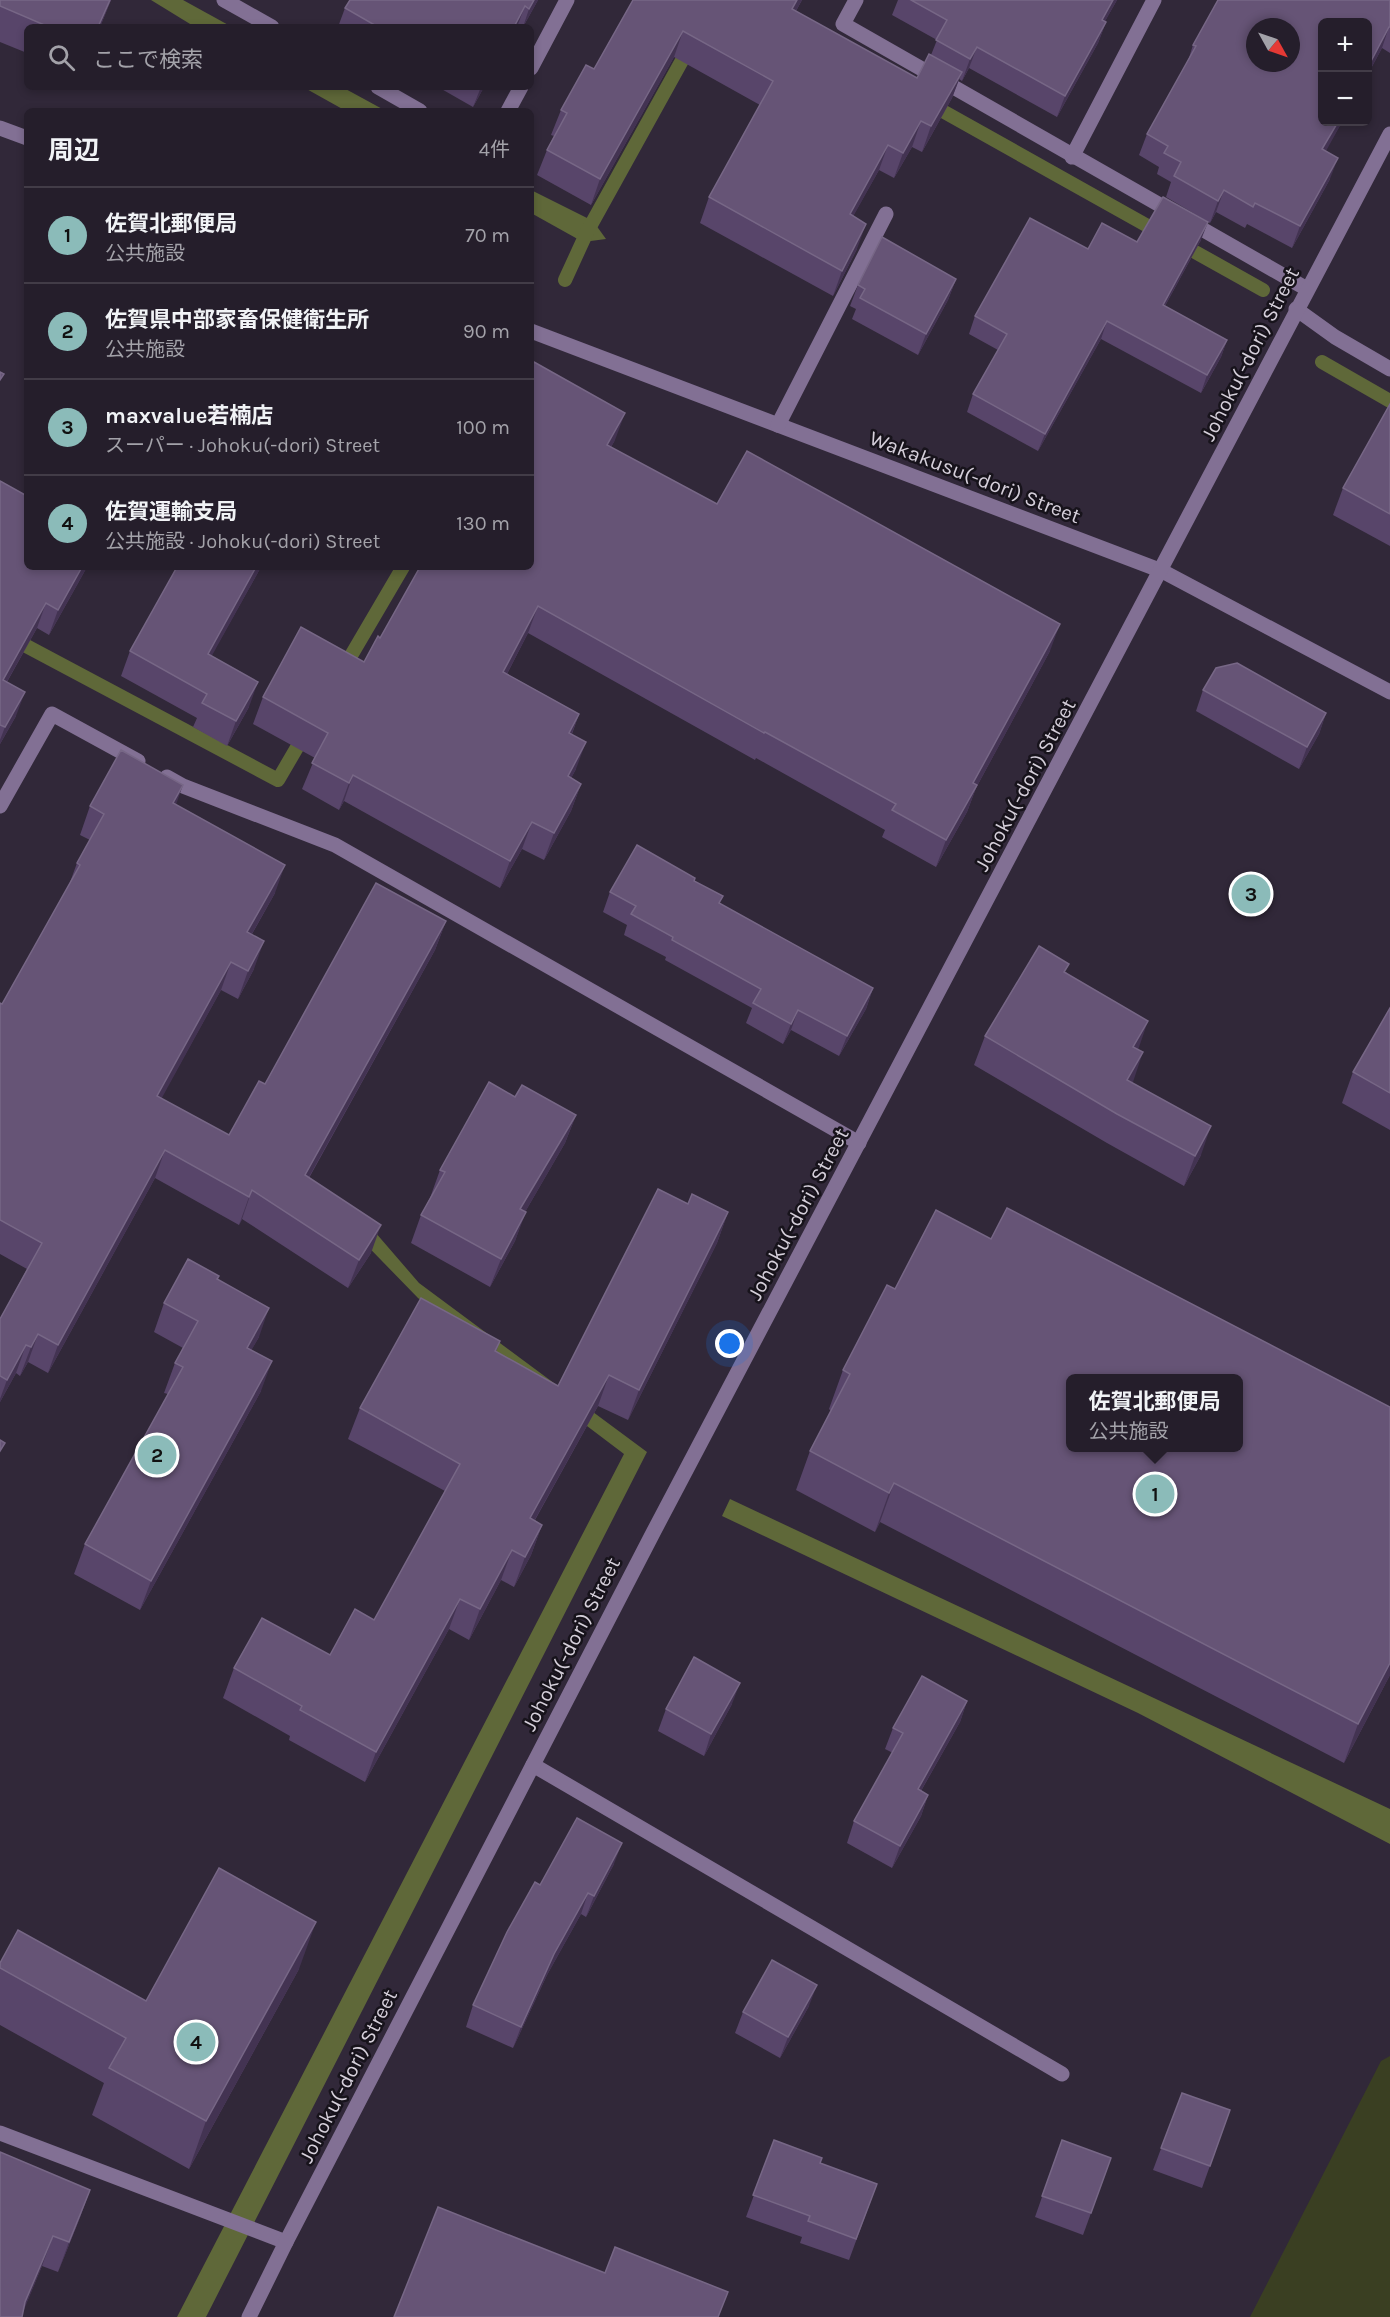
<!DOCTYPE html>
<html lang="ja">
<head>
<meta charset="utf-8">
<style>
  :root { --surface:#251e2b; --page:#2d2733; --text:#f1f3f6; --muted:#a3a2a9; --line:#423c47; --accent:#8bbbb9 }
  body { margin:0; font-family:Karla,"Noto Sans JP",sans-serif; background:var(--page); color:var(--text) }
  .controls { position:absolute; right:18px; top:18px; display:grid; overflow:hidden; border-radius:9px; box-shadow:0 3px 9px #0003 }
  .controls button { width:54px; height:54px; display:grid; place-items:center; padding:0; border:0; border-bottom:2px solid var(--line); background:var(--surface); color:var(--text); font:30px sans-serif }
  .compass { position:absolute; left:1246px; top:18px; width:54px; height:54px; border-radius:50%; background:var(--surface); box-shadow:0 3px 9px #0003; rotate:130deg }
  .you { position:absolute; left:730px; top:1344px; width:21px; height:21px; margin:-15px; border:4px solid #fff; border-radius:50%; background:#1a73e8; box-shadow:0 0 0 9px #1a73e833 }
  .badge { display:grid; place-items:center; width:39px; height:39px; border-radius:50%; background:var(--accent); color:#111; font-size:20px; font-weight:700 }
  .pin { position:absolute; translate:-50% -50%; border:3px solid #fff; box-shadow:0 2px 6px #0006 }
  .popup { position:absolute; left:1066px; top:1374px; width:177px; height:78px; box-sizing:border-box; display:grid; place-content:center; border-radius:9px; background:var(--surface); filter:drop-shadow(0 2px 4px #0005); font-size:20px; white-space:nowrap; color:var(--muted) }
  .popup b { font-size:22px; color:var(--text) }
  .popup::after { content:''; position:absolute; left:50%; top:100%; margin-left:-12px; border:12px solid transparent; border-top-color:var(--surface) }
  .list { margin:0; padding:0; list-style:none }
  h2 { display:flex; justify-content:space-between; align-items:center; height:78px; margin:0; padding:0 24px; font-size:26px }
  h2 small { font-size:20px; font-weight:400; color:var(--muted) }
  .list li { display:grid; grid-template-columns:39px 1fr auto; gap:18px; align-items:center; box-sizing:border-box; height:96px; padding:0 24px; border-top:2px solid var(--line) }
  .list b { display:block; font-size:22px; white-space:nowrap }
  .list p { margin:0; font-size:20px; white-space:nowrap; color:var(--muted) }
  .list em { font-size:20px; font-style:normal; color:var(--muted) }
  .icon { flex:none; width:33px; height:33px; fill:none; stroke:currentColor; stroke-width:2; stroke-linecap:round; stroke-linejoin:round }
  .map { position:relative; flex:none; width:1390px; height:2317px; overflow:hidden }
  .search { position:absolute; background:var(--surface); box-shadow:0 3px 9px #0003; left:24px; top:24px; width:510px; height:66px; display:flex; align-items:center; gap:15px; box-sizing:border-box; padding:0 21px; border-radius:9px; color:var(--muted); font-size:22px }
  .panel { position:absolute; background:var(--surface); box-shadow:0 3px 9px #0003; left:24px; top:108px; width:510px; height:462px; border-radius:9px }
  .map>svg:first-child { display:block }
  .green { fill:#3a3f22 }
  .water { fill:#5f6839 }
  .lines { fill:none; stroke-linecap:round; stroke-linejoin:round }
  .stream { stroke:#5f6839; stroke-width:14 }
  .minor { stroke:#827094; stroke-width:15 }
  .wall { fill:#58456a }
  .shaded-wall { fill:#433352 }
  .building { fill:#665476; stroke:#776786; stroke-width:1.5; fill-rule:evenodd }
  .labels { text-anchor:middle; stroke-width:5; stroke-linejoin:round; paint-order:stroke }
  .street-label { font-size:21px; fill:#d5cfda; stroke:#17131b }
</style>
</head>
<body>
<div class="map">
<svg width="1390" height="2317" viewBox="0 0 1390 2317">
  <rect width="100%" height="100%" fill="#312839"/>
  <path class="green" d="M1390 2056V2317H1250L1381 2061Z"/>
  <g class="water">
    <path d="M151 0H183L232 27H195Z"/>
    <path d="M303 87H342L386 111H346Z"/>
    <path d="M531 190 593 221 606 239 583 242 531 213Z"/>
    <path d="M0 1008 356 1210 419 1283 647 1452 206 2317H177L624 1454 418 1298 346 1224Z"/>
    <path d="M730 1499 1390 1809V1844L1138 1713 722 1516Z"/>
  </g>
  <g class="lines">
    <g class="stream">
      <path d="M930 104 1162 234"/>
      <path d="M1179 243 1263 290"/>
      <path d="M565 280 587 232 690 46"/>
      <path d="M1322 362 1390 401"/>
      <path d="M0 632 278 780 306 732"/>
      <path d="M342 671 403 567"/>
    </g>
    <g class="minor">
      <path d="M224 0 272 27"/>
      <path d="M856 0 843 24 1307 289"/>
      <path d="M531 68 567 0"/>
      <path d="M378 87 420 111"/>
      <path d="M508 111 521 87"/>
      <path d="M0 128 27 138"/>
      <path d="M1072 157 1154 0"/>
      <path d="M1296 309 1335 337 1390 369"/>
      <path d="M531 331 1162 571 1390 692"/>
      <path d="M778 425 886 214"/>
      <path d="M167 777 183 786 335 845 859 1143"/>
      <path d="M0 806 52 714 138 761"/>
      <path d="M533 1765 1062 2074"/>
      <path d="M0 2133 286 2242"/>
      <path d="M249 2317 286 2242 654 1531 1390 134"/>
    </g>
  </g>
  <g class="wall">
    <path d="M0 0H111L100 27H27V53L0 42Z"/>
    <path d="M538 0 523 27H338L345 8Z"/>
    <path d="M633 0H802L796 11 917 78 931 55 937 40 892 15 898 0H1117L1105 21 1106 22 1098 43 1057 117 969 68 962 81 959 79 952 98 922 152 912 147 894 178 879 170 853 216 857 249 833 296 700 223 709 197 760 105 674 57 591 205 537 175 547 150 554 136 551 135 561 110 594 69Z"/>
    <path d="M1390 0V53L1382 48 1368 74V22L1342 122 1325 151 1330 179 1292 248 1247 224 1245 228 1216 212 1210 223 1166 197 1171 182 1157 174 1159 167 1139 155 1147 134 1187 64 1193 45Z"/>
    <path d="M438 87H484L473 107Z"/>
    <path d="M1201 240 1165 306 1227 340 1221 357 1201 393 1101 339 1038 451 967 412 973 394 998 350 969 334 975 316 1088 249 1137 242Z"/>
    <path d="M956 279 948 300 918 355 852 319 856 309 850 306 858 285Z"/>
    <path d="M1390 404V546L1333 515 1343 488Z"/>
    <path d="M615 440 611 447 717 504 1050 651 976 788 967 812 936 867 882 837 885 830 756 758 755 760 528 633 507 674 579 714 572 734 576 769 571 778 581 784 571 811 544 860 522 849 500 888 344 801 339 810 302 789 315 758 253 724 263 697 364 662 380 638 436 568Z"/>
    <path d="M0 481 87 567 49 635 37 628 7 682 16 716 0 744Z"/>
    <path d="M261 567 211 656 249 707 227 746 193 727 197 718 121 676 130 651Z"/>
    <path d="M1203 690 1326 713 1319 734 1299 769 1196 711Z"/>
    <path d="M176 804 275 893 252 934 254 969 238 999 221 990 161 1098 229 1135 265 1084 446 921 435 950 309 1178 371 1253 348 1288 242 1219 239 1225 155 1178 48 1373 28 1362 20 1376 16 1373 0 1402V1319L27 1269 0 1254V1003L2 1004 69 885 77 863 90 840 80 835 90 806Z"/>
    <path d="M694 881 720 904 873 988 866 1009 839 1056 791 1030 783 1044 746 1023 752 1008 665 960 666 957 624 935 627 925 603 912 610 892Z"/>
    <path d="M1066 972 1138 1049 1132 1083 1201 1155 1184 1186 1107 1143 974 1065 985 1036Z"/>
    <path d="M1390 1008V1130L1342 1103 1353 1072Z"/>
    <path d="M515 1097 576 1115 565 1143 525 1212 515 1241 490 1287 411 1243 421 1215 430 1198 440 1170Z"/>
    <path d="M688 1204 728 1212 717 1243 628 1420 598 1406 535 1520 542 1525 531 1555 514 1587 501 1580 469 1640 449 1629 365 1782 289 1740 290 1736 223 1698 234 1668 330 1655 374 1620 445 1491 348 1439 360 1408 500 1341 496 1352 558 1386Z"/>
    <path d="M991 1239 1390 1407V1675L1344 1763 880 1522 875 1532 796 1490 810 1451 831 1411 829 1409 843 1370 895 1289Z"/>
    <path d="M218 1279 259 1337 251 1350 261 1391 140 1610 74 1574 85 1544 168 1394 164 1393 175 1363 183 1348 154 1332 164 1303Z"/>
    <path d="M967 1701 960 1722 921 1791 928 1795 921 1816 892 1868 847 1843 854 1821 893 1753 885 1749 893 1728Z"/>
    <path d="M732 1704 704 1756 658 1731 666 1709Z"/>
    <path d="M614 1864 586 1917 581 1914 547 1975 513 2048 466 2027 473 2005 540 1885Z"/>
    <path d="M0 1963 146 2001 299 1969 189 2169 92 2115 104 2083 0 2025Z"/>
    <path d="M809 2006 780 2058 735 2033 743 2012Z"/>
    <path d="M1182 2093 1230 2110 1202 2188 1153 2170Z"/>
    <path d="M774 2140 820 2163 877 2184 849 2260 800 2243 802 2237 746 2217Z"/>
    <path d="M1062 2140 1111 2158 1083 2235 1035 2217Z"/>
    <path d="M0 2152 90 2190 79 2220 58 2272 42 2266 23 2311Z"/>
  </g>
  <g class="shaded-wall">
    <path d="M110 0H111L100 27H98Z"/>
    <path d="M534 0H538L523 27 529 9Z"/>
    <path d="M797 0H802L783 34 792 9Z"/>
    <path d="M1113 0H1117L1094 41 1102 20Z"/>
    <path d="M525 6 517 27H514Z"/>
    <path d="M1106 22 1098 43 1057 117 1065 96Z"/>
    <path d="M1389 27 1382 48 1368 74V67Z"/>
    <path d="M683 31 674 57 591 205 600 179Z"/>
    <path d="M977 47 969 68 962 81 970 59Z"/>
    <path d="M962 72 952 98 922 152 931 126Z"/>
    <path d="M481 87H484L473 107Z"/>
    <path d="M921 121 912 147 894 178 903 153Z"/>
    <path d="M1338 122H1342L1315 171 1322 149Z"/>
    <path d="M888 145 879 170 840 240 850 214Z"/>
    <path d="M1338 158 1330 179 1292 248 1300 226Z"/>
    <path d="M1224 190 1216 212 1210 223 1218 201Z"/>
    <path d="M1208 222 1201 240 1156 322 1163 305Z"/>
    <path d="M866 224 857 249 833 296 842 271Z"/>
    <path d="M956 279 948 300 918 355 926 334Z"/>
    <path d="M1107 321 1101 339 1038 451 1045 434Z"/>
    <path d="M1227 340 1221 357 1201 393 1207 375Z"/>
    <path d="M625 413 615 440 597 471 607 445Z"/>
    <path d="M82 567H87L49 635 58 610Z"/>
    <path d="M256 567H261L199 679 208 654Z"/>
    <path d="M46 603 37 628 0 694 3 680Z"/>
    <path d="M538 606 528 633 494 699 503 672Z"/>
    <path d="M1060 624 1050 651 976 788 967 812 936 867 946 840 973 783Z"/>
    <path d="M258 682 249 707 227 746 236 721Z"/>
    <path d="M25 692 16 716 0 744V740L5 727Z"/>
    <path d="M1326 713 1319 734 1299 769 1307 747Z"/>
    <path d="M579 714 569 741V733Z"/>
    <path d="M586 742 576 769 558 803 568 776Z"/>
    <path d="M353 775 344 801 339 810 349 783Z"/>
    <path d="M581 784 571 811 544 860 554 833Z"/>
    <path d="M183 785 173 813V803Z"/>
    <path d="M532 822 522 849 500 888 510 861Z"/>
    <path d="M285 865 275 893 237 960 247 932Z"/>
    <path d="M446 921 435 950 294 1204 305 1175Z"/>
    <path d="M264 941 254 969 238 999 248 971Z"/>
    <path d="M231 962 221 990 147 1125 157 1096Z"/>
    <path d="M873 988 866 1009 839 1056 847 1036Z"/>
    <path d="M798 1010 791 1030 783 1044 791 1024Z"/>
    <path d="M1148 1021 1138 1050 1133 1047Z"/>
    <path d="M1143 1052 1133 1082 1116 1109 1127 1080Z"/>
    <path d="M576 1115 565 1143 510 1238 520 1209Z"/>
    <path d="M1211 1126 1201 1155 1184 1186 1195 1156Z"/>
    <path d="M165 1150 155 1178 48 1373 58 1345Z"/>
    <path d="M252 1190 242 1219 239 1225 249 1197Z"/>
    <path d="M526 1212 515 1241 490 1287 501 1259Z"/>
    <path d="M728 1212 717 1243 628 1420 639 1390Z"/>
    <path d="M381 1225 371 1253 348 1288 359 1260Z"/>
    <path d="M269 1308 259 1337 236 1377 247 1348Z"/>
    <path d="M38 1334 28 1362 20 1376 31 1347Z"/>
    <path d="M26 1345 16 1373 0 1402V1399L7 1380Z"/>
    <path d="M272 1361 261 1391 140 1610 151 1581Z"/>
    <path d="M609 1375 598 1406 519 1548 530 1518Z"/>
    <path d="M894 1483 880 1522 875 1532 889 1493Z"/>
    <path d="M542 1525 531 1555 514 1587 525 1557Z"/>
    <path d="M512 1550 501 1580 469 1640 480 1609Z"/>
    <path d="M460 1599 449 1629 365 1782 376 1752Z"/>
    <path d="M1390 1663V1675L1344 1763 1358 1724Z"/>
    <path d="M740 1683 732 1704 704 1756 711 1734Z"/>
    <path d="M967 1701 960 1722 910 1810 918 1789Z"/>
    <path d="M928 1795 921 1816 892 1868 900 1846Z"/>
    <path d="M622 1843 614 1864 586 1917 594 1896Z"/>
    <path d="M588 1893 581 1914 547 1975 513 2048 521 2027 554 1954Z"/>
    <path d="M316 1922 299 1969 189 2169 206 2121Z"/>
    <path d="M817 1985 809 2006 780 2058 788 2037Z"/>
    <path d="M90 2190 79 2220 58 2272 69 2242Z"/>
    <path d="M53 2236 42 2266 21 2317 25 2302Z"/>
  </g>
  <g class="building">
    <path d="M0 0H110L98 27H49L0 6Z"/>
    <path d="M350 0H534L529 9 525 6 514 27H378L345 8Z"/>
    <path d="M633 0H797L792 9 917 78 929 54 962 72 931 126 921 121 903 153 888 145 850 214 866 224 842 271 709 197 773 81 683 31 600 179 547 150 567 113 561 110 586 65 594 69Z"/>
    <path d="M911 0H1113L1102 20 1106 22 1065 96 977 47 970 59 936 40 947 20Z"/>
    <path d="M1218 0H1390V27H1389L1368 67V22H1323V122H1338L1322 149 1338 158 1300 226 1255 203 1253 207 1224 190 1218 201 1174 176 1181 162 1164 153 1168 146 1147 134 1196 46 1193 45ZM1255 27H1291V63H1255Z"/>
    <path d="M1163 197 1208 222 1163 305 1227 340 1207 375 1107 321 1045 434 973 394 1007 334 975 316 1030 218 1088 249 1102 223 1137 242Z"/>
    <path d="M882 237 956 279 926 334 860 298 865 289 858 285Z"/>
    <path d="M534 362 625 413 607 445 717 504 747 451 1060 624 973 783 977 785 946 840 892 810 896 804 765 732 764 733 538 606 503 672 579 714 569 733 586 742 568 776 581 784 554 833 532 822 510 861 353 775 349 783 312 763 328 733 263 697 301 627 364 662 378 636 380 638 420 567H434L436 568 437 567H531V369Z"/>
    <path d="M0 372 4 374 0 380Z"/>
    <path d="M1390 404V514L1343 488Z"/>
    <path d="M0 481 27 496V567H82L58 610 46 603 3 680 25 692 5 727 0 725Z"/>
    <path d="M177 567H256L208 654 258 682 236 721 202 703 207 694 130 651Z"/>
    <path d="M1237 663 1326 713 1307 747 1203 690 1216 668Z"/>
    <path d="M121 750 183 785 173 803 285 865 247 932 264 941 248 971 231 962 157 1096 229 1135 259 1081 265 1084 376 883 446 921 305 1175 381 1225 359 1260 252 1190 249 1197 165 1150 58 1345 38 1334 31 1347 26 1345 7 1380 0 1376V1319L42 1243 0 1220V1003L2 1004 80 865 77 863 104 814 90 806Z"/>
    <path d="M637 845 695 878 694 881 723 896 719 903 873 988 847 1036 798 1010 791 1024 753 1003 761 989 672 940 673 937 631 914 636 906 610 892Z"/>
    <path d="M1039 946 1069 964 1064 972 1148 1021 1133 1047 1143 1052 1127 1080 1211 1126 1195 1156 1117 1114 985 1036Z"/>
    <path d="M1390 1008V1093L1353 1072Z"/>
    <path d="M489 1082 515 1097 522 1085 576 1115 520 1209 526 1212 501 1259 421 1215 445 1172 440 1170Z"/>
    <path d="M658 1189 688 1204 692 1194 728 1212 639 1390 609 1375 530 1518 542 1525 525 1557 512 1550 480 1609 460 1599 376 1752 300 1710 302 1706 234 1668 262 1618 330 1655 355 1609 374 1620 460 1464 360 1408 421 1298 500 1341 495 1351 558 1386Z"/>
    <path d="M1007 1208 1390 1407V1663L1358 1724 894 1483 889 1493 810 1451 850 1374 843 1370 887 1285 895 1289 936 1210 991 1239ZM1071 1378H1239V1448H1071Z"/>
    <path d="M188 1259 219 1276 217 1279 269 1308 247 1348 272 1361 151 1581 85 1544 183 1367 175 1363 198 1321 164 1303Z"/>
    <path d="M0 1440 5 1443 0 1451Z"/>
    <path d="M694 1657 740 1683 711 1734 666 1709Z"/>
    <path d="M922 1676 967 1701 918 1789 928 1795 900 1846 854 1821 903 1733 893 1728Z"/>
    <path d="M577 1818 622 1843 594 1896 588 1893 554 1954 521 2027 473 2005 507 1932 535 1882 540 1885Z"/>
    <path d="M219 1868 316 1922 206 2121 109 2068 126 2038 0 1968V1963L18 1930 146 2001Z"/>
    <path d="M772 1960 817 1985 788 2037 743 2012Z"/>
    <path d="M1182 2093 1230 2110 1210 2166 1161 2148Z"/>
    <path d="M774 2140 822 2158 820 2163 877 2184 856 2239 808 2221 810 2216 753 2195Z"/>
    <path d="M1062 2140 1111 2158 1091 2213 1042 2196Z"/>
    <path d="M0 2152 90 2190 69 2242 53 2236 25 2302 22 2317H0Z"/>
    <path d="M438 2207 605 2273 615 2247 728 2292 718 2317H394Z"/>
  </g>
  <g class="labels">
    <g class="street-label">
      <text transform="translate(1250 354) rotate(-63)" y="7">Johoku(-dori) Street</text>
      <text transform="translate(975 477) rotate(21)" y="7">Wakakusu(-dori) Street</text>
      <text transform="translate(1025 785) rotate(-62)" y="7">Johoku(-dori) Street</text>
      <text transform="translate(798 1214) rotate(-62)" y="7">Johoku(-dori) Street</text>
      <text transform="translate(571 1644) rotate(-63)" y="7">Johoku(-dori) Street</text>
      <text transform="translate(348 2076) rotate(-63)" y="7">Johoku(-dori) Street</text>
    </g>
  </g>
</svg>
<div class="controls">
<button>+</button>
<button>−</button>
</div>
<svg class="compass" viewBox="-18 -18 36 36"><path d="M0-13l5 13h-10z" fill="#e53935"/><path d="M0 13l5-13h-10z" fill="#a3a2a9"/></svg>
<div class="you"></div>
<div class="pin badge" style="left:1155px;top:1494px">1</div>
<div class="popup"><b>佐賀北郵便局</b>公共施設</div>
<div class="pin badge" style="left:157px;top:1455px">2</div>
<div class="pin badge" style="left:1251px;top:894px">3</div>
<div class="pin badge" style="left:196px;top:2042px">4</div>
<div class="search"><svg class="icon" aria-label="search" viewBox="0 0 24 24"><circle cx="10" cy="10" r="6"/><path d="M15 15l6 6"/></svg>ここで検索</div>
<section class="panel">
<h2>周辺<small>4件</small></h2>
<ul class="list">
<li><span class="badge">1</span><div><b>佐賀北郵便局</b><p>公共施設</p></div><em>70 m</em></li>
<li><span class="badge">2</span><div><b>佐賀県中部家畜保健衛生所</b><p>公共施設</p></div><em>90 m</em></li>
<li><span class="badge">3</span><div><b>maxvalue若楠店</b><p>スーパー · Johoku(-dori) Street</p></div><em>100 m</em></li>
<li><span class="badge">4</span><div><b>佐賀運輸支局</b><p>公共施設 · Johoku(-dori) Street</p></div><em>130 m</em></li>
</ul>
</section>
</div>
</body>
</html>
